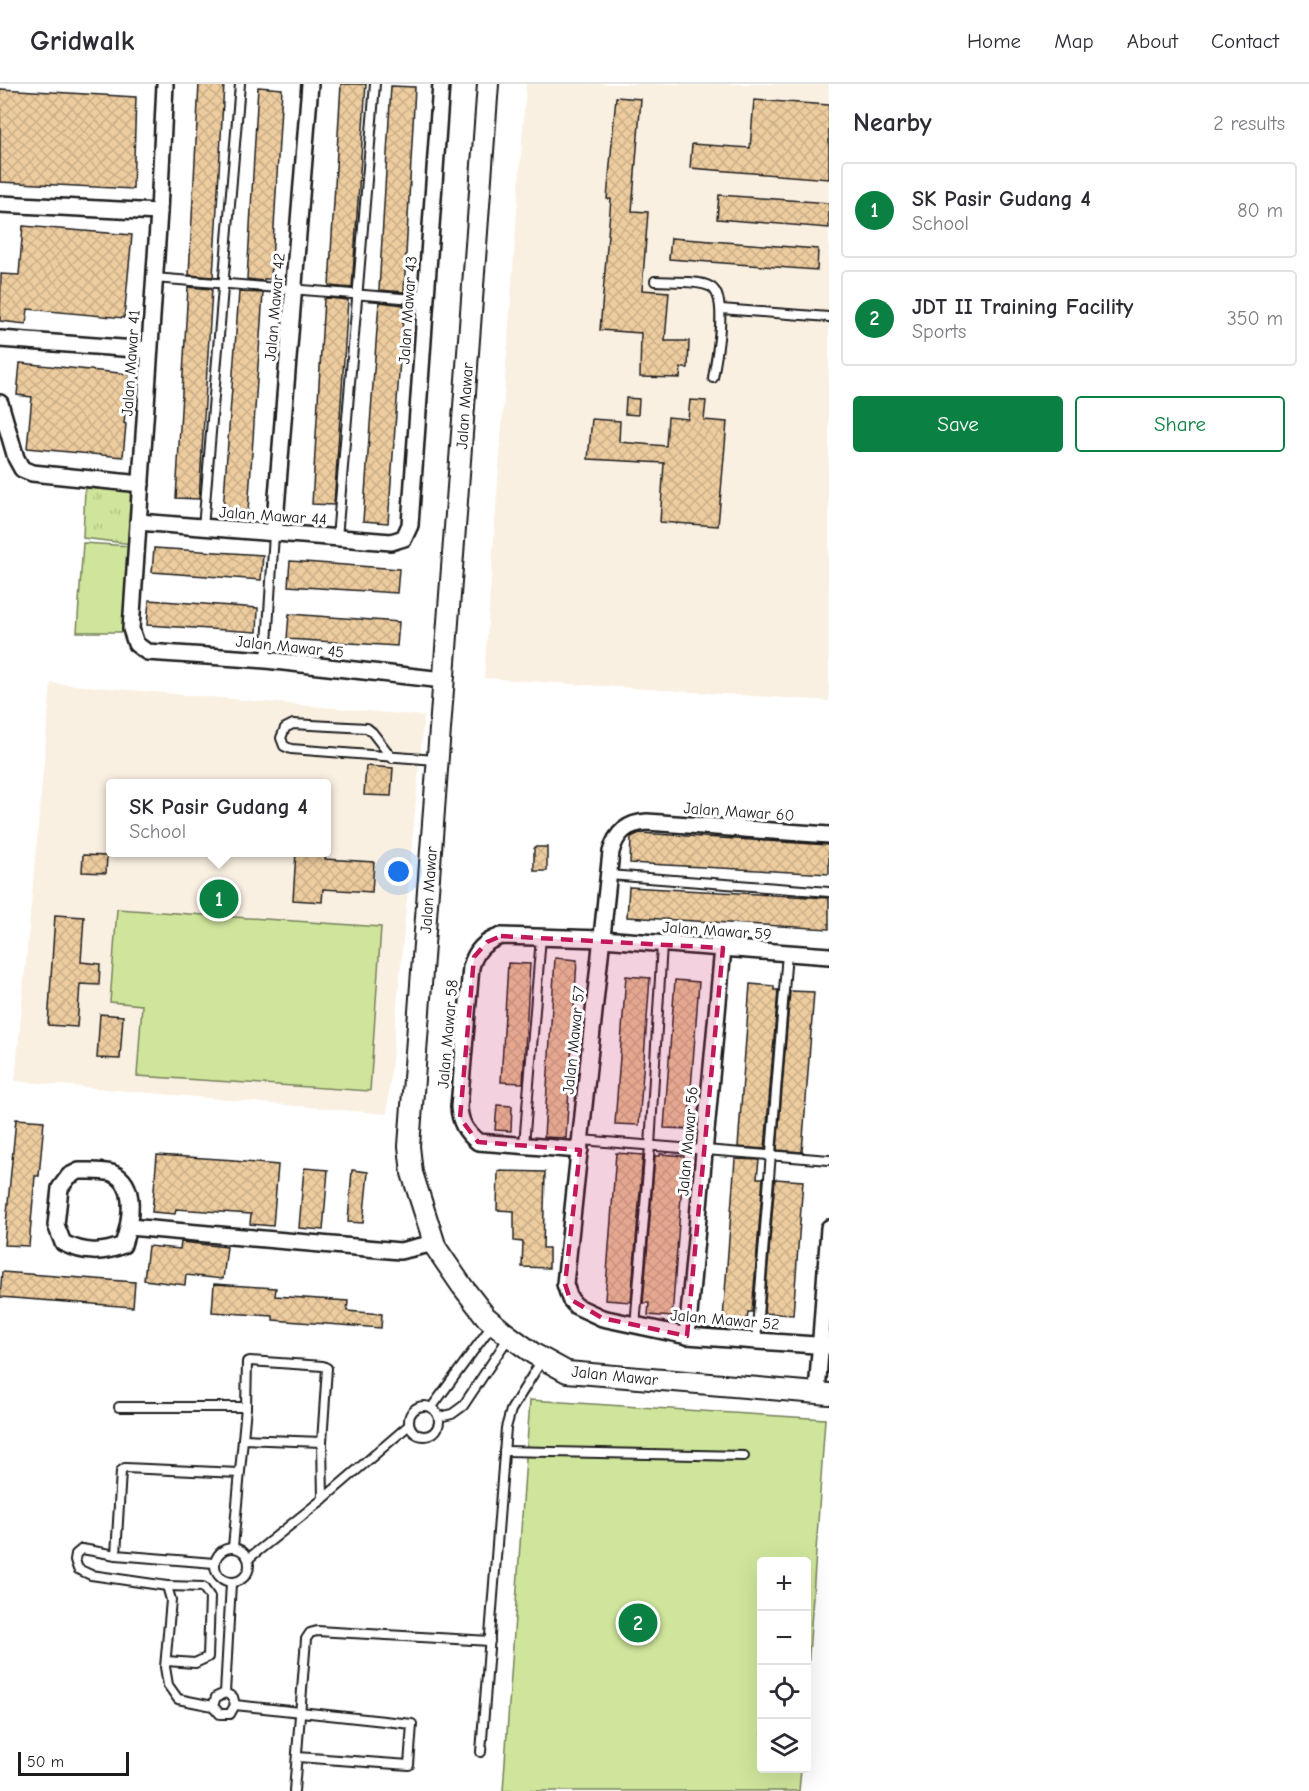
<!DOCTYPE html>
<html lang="en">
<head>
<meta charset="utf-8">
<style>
  :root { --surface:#fff; --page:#f2f2f3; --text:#2b2b33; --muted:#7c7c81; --line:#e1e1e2; --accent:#0b8043 }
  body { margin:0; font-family:"Comic Neue",sans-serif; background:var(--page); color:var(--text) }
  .controls { position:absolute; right:18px; bottom:18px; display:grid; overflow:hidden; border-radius:6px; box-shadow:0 6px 24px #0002 }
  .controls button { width:54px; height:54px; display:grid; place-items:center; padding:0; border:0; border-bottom:2px solid var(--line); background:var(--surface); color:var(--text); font:30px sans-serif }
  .scale { position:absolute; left:18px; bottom:15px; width:111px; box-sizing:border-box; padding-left:6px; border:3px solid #1c1c1c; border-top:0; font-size:16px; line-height:21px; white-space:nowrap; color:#1c1c1c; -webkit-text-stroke:4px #fff; paint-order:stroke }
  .you { position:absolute; left:399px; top:788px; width:21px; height:21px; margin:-15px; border:4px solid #fff; border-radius:50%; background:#1a73e8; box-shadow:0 0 0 9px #1a73e833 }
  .badge { display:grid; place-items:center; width:39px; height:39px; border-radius:50%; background:var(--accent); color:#fff; font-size:20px; font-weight:700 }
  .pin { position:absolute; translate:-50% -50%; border:3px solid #fff; box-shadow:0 2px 6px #0006 }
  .popup { position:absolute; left:106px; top:695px; width:225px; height:78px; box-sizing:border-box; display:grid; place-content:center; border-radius:6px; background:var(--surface); filter:drop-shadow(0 2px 4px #0005); font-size:20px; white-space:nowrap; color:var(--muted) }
  .popup b { font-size:22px; color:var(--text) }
  .popup::after { content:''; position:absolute; left:50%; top:100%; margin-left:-12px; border:12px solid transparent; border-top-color:var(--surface) }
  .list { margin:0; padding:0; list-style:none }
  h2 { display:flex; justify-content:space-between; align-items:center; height:78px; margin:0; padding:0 24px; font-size:26px }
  h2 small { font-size:20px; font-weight:400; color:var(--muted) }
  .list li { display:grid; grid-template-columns:39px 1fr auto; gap:18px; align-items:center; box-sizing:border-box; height:96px; margin:0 12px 12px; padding:0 12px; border:2px solid var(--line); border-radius:6px }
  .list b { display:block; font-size:22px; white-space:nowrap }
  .list p { margin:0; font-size:20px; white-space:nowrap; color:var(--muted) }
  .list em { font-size:20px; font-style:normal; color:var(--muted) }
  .actions { display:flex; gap:12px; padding:18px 24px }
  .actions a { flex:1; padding:14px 0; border:2px solid var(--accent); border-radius:6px; text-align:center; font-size:21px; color:var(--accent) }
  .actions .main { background:var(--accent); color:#fff }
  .icon { flex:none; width:33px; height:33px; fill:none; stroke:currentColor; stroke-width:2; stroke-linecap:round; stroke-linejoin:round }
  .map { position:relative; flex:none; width:829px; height:1707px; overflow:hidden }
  header { display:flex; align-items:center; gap:36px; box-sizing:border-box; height:84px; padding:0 30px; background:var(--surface); border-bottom:2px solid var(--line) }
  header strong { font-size:28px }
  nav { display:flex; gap:33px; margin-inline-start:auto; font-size:21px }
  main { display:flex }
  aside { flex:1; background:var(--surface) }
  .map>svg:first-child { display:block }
  .built { fill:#faf0e2; fill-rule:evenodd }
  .park { fill:url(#park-tufts); stroke:#76805c; stroke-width:1.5 }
  .garden { fill:#cfe59b; stroke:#76805c; stroke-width:1.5 }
  .building { fill:url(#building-cross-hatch); stroke:#1c1c1c; stroke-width:1.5 }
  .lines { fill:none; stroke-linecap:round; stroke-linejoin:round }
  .service-casing { stroke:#1c1c1c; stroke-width:12 }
  .minor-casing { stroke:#1c1c1c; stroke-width:20 }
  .tertiary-casing { stroke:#1c1c1c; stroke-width:24 }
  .service { stroke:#fff; stroke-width:8 }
  .minor { stroke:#fff; stroke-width:15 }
  .tertiary { stroke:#fff; stroke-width:20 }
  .marked { fill:#c2185b; fill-opacity:0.2; stroke:#c2185b; stroke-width:4.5; stroke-dasharray:12 8; stroke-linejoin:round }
  .labels { text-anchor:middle; stroke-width:6; stroke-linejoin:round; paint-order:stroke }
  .street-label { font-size:16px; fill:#1c1c1c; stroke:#fff }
</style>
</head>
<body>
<header>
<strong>Gridwalk</strong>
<nav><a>Home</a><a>Map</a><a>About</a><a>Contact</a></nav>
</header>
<main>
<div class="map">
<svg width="829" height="1707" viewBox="0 0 829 1707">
  <defs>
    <pattern id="park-tufts" width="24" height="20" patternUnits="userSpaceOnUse" patternTransform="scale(1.5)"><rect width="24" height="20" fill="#cfe59b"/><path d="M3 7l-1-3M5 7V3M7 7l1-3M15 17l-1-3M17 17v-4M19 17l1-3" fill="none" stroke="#b1c485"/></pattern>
    <pattern id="building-cross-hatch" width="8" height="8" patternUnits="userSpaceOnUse" patternTransform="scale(1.5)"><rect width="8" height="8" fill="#edcc9f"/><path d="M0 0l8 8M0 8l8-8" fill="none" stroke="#cbaf88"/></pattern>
  </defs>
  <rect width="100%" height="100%" fill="#fff"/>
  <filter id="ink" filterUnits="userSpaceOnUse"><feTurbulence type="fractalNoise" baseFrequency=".0167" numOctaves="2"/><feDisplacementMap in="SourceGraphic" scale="12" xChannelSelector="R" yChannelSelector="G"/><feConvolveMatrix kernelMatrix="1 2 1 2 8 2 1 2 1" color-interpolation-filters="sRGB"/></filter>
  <g filter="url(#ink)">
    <g class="built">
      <path d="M526 0H829V617L484 594Z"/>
      <path d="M51 599 424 632 387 1030 15 997ZM111 700H327V768H111Z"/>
    </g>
    <path class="park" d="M85 404 134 407 132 460 83 454Z"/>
    <g class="garden">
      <path d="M83 459 130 462 125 548H77Z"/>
      <path d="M117 825 381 843 370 1007 137 992 142 921 110 918Z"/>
      <path d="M530 1316 825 1335 807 1600 806 1478H762V1684L801 1685 799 1707H503Z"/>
    </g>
    <g class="building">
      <path d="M199 0H224L213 193 189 191Z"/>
      <path d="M341 0H366L352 204 329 202Z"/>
      <path d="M391 2 415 3 404 208 379 206Z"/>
      <path d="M258 3 282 5 271 195H264V197L247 195Z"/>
      <path d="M0 5 136 13 133 105 0 98Z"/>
      <path d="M616 13 641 15 632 127 648 128 642 206 669 208 665 257H689L688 284H681L680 294 640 293 641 249 600 246 611 115H607Z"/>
      <path d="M754 16 829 21V95L690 84 692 60 750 64Z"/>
      <path d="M719 111 829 119V144L717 135Z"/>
      <path d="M23 142 132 151 124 234 28 225 26 240 0 237 1 190 19 191Z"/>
      <path d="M671 154 818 165 817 186 669 175Z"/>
      <path d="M188 203 212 205 199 415 176 414Z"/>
      <path d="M239 208 263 209 248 427 223 426Z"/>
      <path d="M328 214 348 216 334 421 312 420 324 215Z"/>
      <path d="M379 218 404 221 388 439 363 437Z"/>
      <path d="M20 279 129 290 124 339 126 340 123 373 27 364 32 313 17 311Z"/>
      <path d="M626 314 639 315 638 331 625 330Z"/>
      <path d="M690 316 706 317 704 336 727 338 718 442 660 438 664 379 588 375 592 335 620 337 619 358 666 362 668 333 688 335Z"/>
      <path d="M154 464 263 471 261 496 152 488Z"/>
      <path d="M290 477 399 485 397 509 288 502Z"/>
      <path d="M149 516 258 524 257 548 147 541Z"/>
      <path d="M289 530 399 538 397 562 287 555Z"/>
      <path d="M366 682 393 684 391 712 364 711Z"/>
      <path d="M640 749 829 761V790L630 779 631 753Z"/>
      <rect x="534" y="763" width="13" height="24"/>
      <path d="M296 768H326L325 775 374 778 372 808 323 805 322 818 293 816Z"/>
      <path d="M83 771 107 772 106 789 82 788Z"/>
      <path d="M629 803 829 814V845L627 833Z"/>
      <path d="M55 831 84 833 81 878 100 880 99 901 80 900 77 943 48 941Z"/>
      <path d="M555 874 577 876 566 1054 544 1053Z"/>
      <path d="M508 879 530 880 523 999 501 998Z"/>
      <path d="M626 892 650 894 639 1041 615 1040Z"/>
      <path d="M675 896 699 898 688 1045 664 1044Z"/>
      <path d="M750 900 774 902V906H778L765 1065 738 1063Z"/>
      <path d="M790 907 814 908 802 1068 777 1066Z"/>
      <path d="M100 930 123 932 120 975 97 974Z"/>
      <path d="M497 1021 512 1022 511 1047 495 1046Z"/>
      <path d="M16 1035 44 1037 39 1092H35L29 1162 4 1161Z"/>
      <path d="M616 1069 643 1071 631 1218 605 1216Z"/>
      <path d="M660 1070 684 1072 672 1233 648 1231 649 1219H643L655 1072H660Z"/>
      <path d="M157 1071 234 1076V1077L278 1081 273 1142 250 1140 251 1130 176 1125 175 1130 152 1128Z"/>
      <path d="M735 1075 759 1076 757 1094H763L752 1228H748L747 1237 723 1235Z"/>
      <path d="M304 1084 328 1086 323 1146 299 1144Z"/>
      <path d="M352 1086 368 1088 363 1139 348 1138Z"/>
      <path d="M498 1087 545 1088 543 1164H549V1184L522 1183 523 1158 514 1157V1127L497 1126Z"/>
      <path d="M775 1095 803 1097 793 1231 764 1229Z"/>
      <path d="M181 1158 227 1163 223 1195 186 1191 185 1201 144 1196 148 1162 180 1165Z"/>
      <path d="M2 1188 135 1198 133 1223 0 1213Z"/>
      <path d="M214 1200 276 1204 275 1212 348 1217 347 1227 382 1230 381 1244 273 1236V1232L212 1228Z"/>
    </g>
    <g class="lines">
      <g class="service-casing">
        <g id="service">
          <path d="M154 194 426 216"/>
          <path d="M655 197C670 198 700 196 711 203 729 214 716 275 713 294"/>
          <path d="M721 225 829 233"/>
          <path d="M203 444 240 0"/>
          <path d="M337 454 375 0"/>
          <path d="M266 576 274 450"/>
          <path d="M392 674 372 648 367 644 293 640 285 644 281 654 284 662 291 665 436 676"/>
          <path d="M609 791 829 808"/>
          <path d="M581 1056 829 1076"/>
          <path d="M524 1061 541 853"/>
          <path d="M635 1242 650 1062 662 860"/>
          <path d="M756 1257 787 869"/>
          <circle cx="424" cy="1337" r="15"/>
          <path d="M119 1323H246"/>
          <path d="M432 1323 493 1240"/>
          <path d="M439 1333 452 1330 463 1322 509 1253"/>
          <path d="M243 1355 322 1358 323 1415"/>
          <path d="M504 1367 744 1372"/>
          <path d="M233 1463 246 1323 247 1278 250 1277 323 1282 327 1284 322 1358"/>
          <circle cx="232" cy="1481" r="17"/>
          <path d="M116 1471 121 1387 125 1384 239 1389"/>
          <path d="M249 1474 323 1415 408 1342"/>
          <path d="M166 1577 195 1579 208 1573 210 1513 203 1503 167 1502"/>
          <path d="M225 1609 231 1499"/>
          <path d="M225 1609 233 1613 235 1621 230 1630H220L213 1622 216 1613Z"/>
          <path d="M235 1621 412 1640 409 1681 297 1673"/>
          <path d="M213 1622 178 1615 168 1601 165 1583 171 1516 167 1502 91 1491 78 1485 75 1476 76 1470 82 1465 116 1471 214 1479"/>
          <path d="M481 1668 506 1344 511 1326 542 1276"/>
          <path d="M294 1707 306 1555 310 1549 317 1547 490 1557"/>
        </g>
      </g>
      <g class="minor-casing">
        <g id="minor">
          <path d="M165 0 159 128 131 545 136 560 147 568 266 576 443 596"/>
          <path d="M0 120 159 128"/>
          <path d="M0 255 149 266"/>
          <path d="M0 319 16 374 22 385 32 389 141 400"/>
          <path d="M138 438 391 458 404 454 410 441 441 0"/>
          <path d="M274 450 310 0"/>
          <path d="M829 751 647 738C627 739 616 749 611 768L565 1200 570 1215 576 1222 602 1234 687 1252 829 1262"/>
          <path d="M580 1066 478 1058C466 1048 460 1039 459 1023L471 883C476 866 484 858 501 852L602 855 829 872"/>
          <path d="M79 1087C89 1087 103 1086 112 1089 139 1100 130 1140 123 1161 102 1170 84 1169 63 1159L56 1141 60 1104 69 1092Z"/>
          <path d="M129 1143 400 1167 435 1159"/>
          <path d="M687 1252 723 864"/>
          <path d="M817 1309 829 1144"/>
        </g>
      </g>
      <g class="tertiary-casing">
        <path id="tertiary" d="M488 0 409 1062 412 1089 436 1164 462 1202 486 1233 504 1248 534 1270 567 1288 829 1310"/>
      </g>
      <use href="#service" class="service"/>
      <use href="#minor" class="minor"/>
      <use href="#tertiary" class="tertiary"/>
    </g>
  </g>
  <path class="marked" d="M501 852 723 864 687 1252 602 1234 570 1215 565 1200 580 1066 478 1058 460 1034 474 873 487 858Z"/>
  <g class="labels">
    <g class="street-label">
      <text transform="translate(274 223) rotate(-85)" y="6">Jalan Mawar 42</text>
      <text transform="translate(407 226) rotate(-86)" y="6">Jalan Mawar 43</text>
      <text transform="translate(130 279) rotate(-86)" y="6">Jalan Mawar 41</text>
      <text transform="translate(464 322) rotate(-86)" y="6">Jalan Mawar</text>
      <text transform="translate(273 431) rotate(4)" y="6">Jalan Mawar 44</text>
      <text transform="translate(290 562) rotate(6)" y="6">Jalan Mawar 45</text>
      <text transform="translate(739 727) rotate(4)" y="6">Jalan Mawar 60</text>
      <text transform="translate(428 806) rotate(-86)" y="6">Jalan Mawar</text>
      <text transform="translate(717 846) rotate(4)" y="6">Jalan Mawar 59</text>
      <text transform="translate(447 950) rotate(-85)" y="6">Jalan Mawar 58</text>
      <text transform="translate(573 956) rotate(-84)" y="6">Jalan Mawar 57</text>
      <text transform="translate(687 1057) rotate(-85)" y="6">Jalan Mawar 56</text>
      <text transform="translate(725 1235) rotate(5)" y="6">Jalan Mawar 52</text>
      <text transform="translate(615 1291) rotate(6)" y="6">Jalan Mawar</text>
    </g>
  </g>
</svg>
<div class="controls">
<button>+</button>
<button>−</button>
<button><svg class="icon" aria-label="locate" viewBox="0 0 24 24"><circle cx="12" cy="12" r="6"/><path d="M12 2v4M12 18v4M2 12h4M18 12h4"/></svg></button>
<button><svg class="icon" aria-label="layers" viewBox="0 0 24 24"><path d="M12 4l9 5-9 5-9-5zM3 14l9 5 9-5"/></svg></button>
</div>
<div class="scale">50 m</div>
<div class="you"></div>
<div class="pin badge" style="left:219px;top:815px">1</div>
<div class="popup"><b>SK Pasir Gudang 4</b>School</div>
<div class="pin badge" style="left:638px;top:1539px">2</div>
</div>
<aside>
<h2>Nearby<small>2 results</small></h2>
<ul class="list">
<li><span class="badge">1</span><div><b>SK Pasir Gudang 4</b><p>School</p></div><em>80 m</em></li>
<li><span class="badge">2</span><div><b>JDT II Training Facility</b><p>Sports</p></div><em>350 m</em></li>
</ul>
<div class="actions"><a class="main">Save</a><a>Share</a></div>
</aside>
</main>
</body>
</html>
